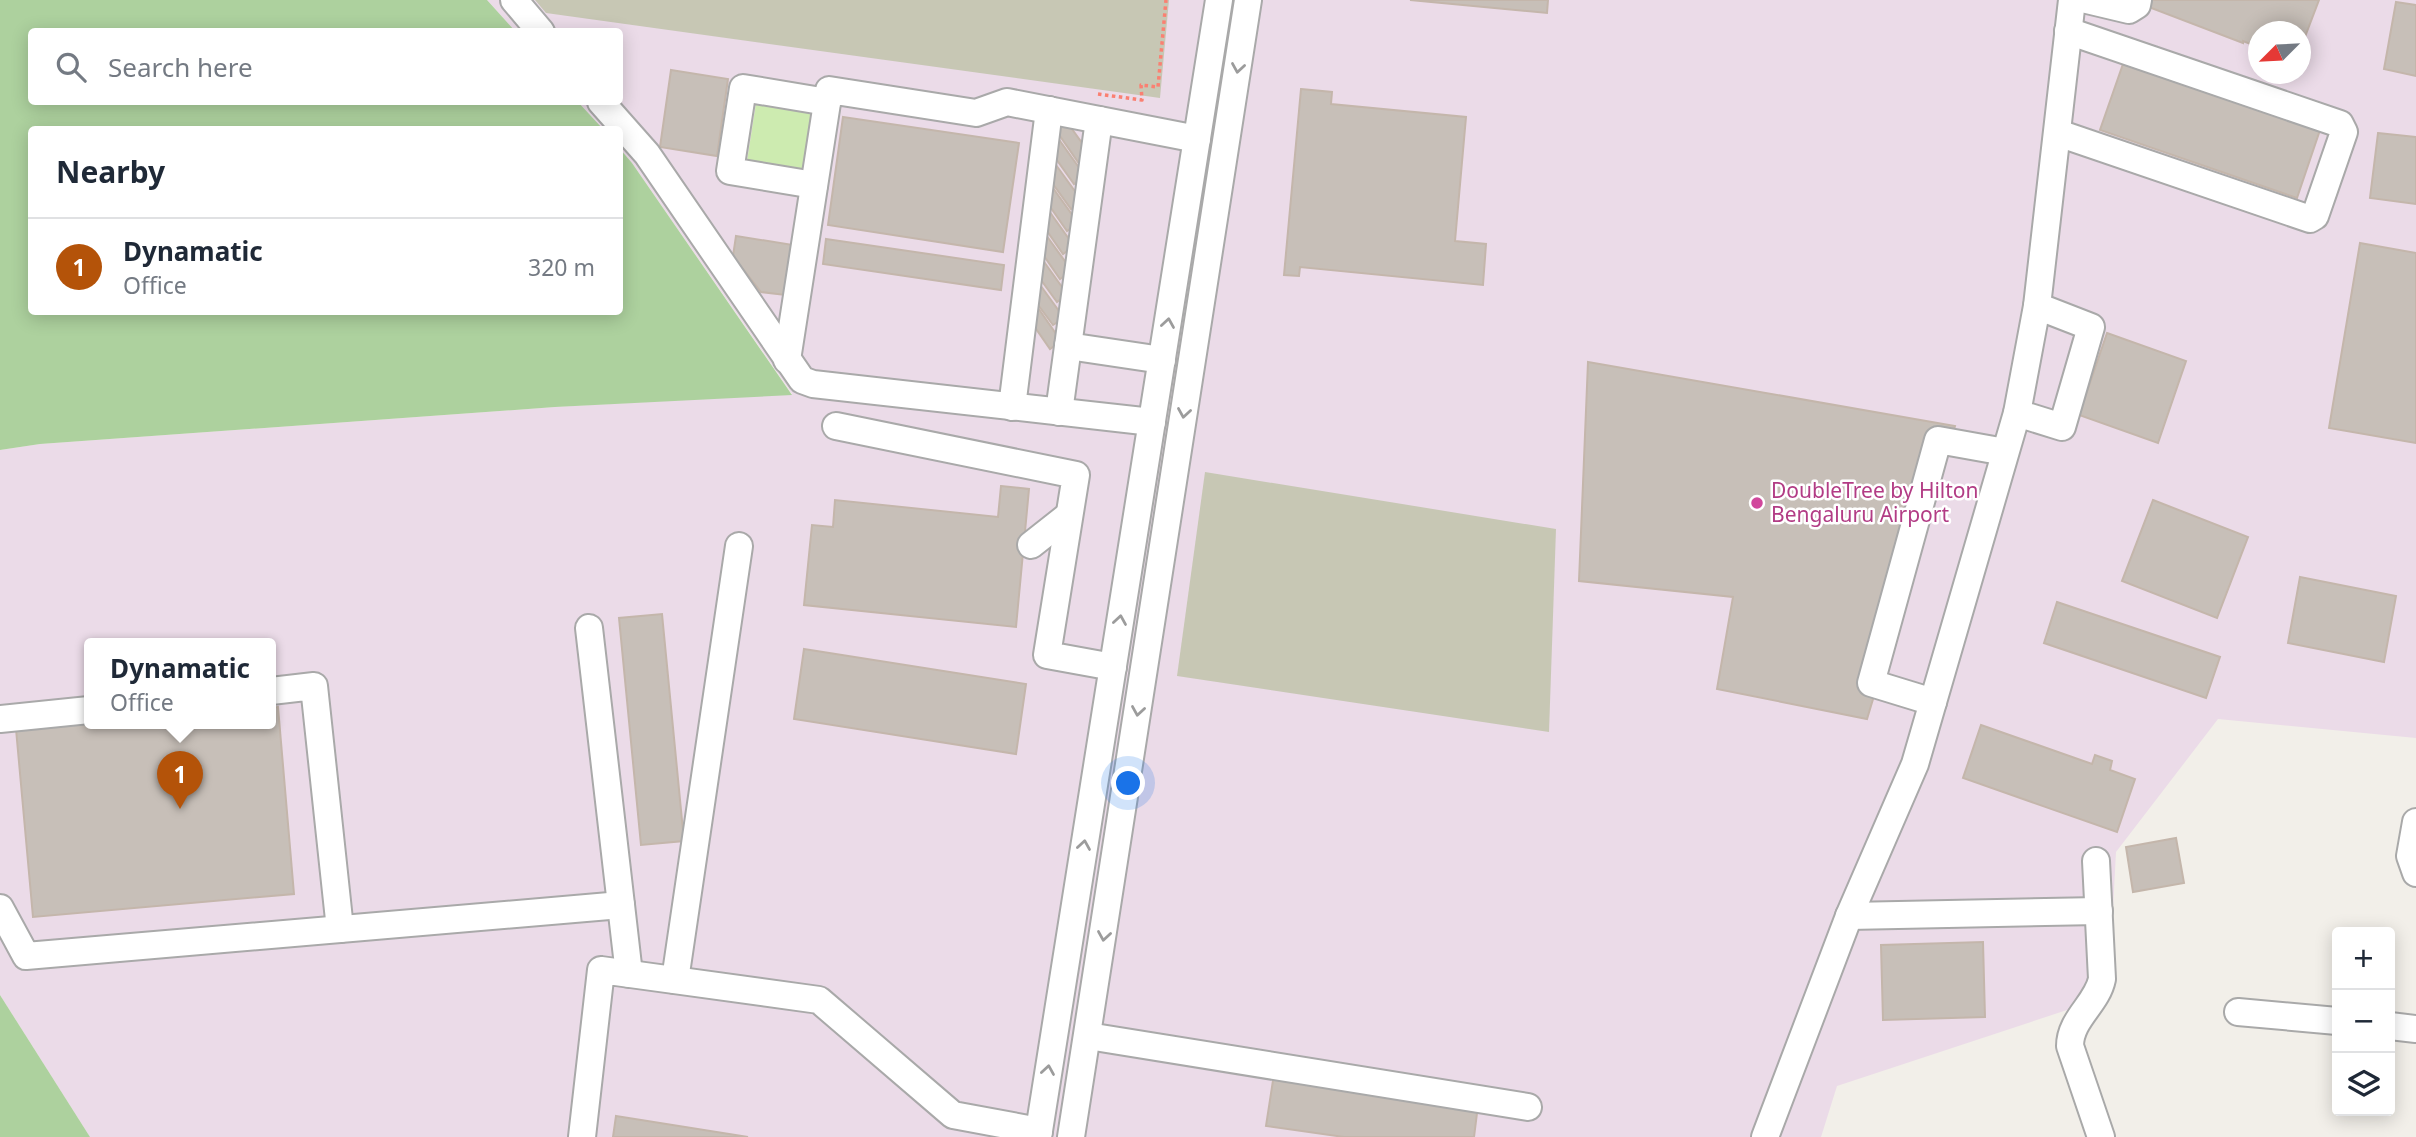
<!DOCTYPE html>
<html lang="en">
<head>
<meta charset="utf-8">
<style>
  :root { --surface:#fff; --page:#f6f6f7; --text:#1f2937; --muted:#747a83; --line:#e0e1e3; --accent:#b45309 }
  body { margin:0; font-family:"Noto Sans",sans-serif; background:var(--page); color:var(--text) }
  .controls { position:absolute; right:21px; bottom:21px; display:grid; overflow:hidden; border-radius:7px; box-shadow:0 4px 18px #0003 }
  .controls button { width:63px; height:63px; display:grid; place-items:center; padding:0; border:0; border-bottom:2px solid var(--line); background:var(--surface); color:var(--text); font:35px sans-serif }
  .compass { position:absolute; left:2248px; top:21px; width:63px; height:63px; border-radius:50%; background:var(--surface); box-shadow:0 4px 18px #0003; rotate:246deg }
  .you { position:absolute; left:1129px; top:784px; width:24px; height:24px; margin:-18px; border:5px solid #fff; border-radius:50%; background:#1a73e8; box-shadow:0 0 0 10px #1a73e833 }
  .badge { display:grid; place-items:center; width:46px; height:46px; border-radius:50%; background:var(--accent); color:#fff; font-size:23px; font-weight:700 }
  .pin { position:absolute; translate:-50% -58px; filter:drop-shadow(0 2px 4px #0008) }
  .pin::after { content:''; position:absolute; top:37px; width:24px; height:21px; background:inherit; clip-path:polygon(0 0,100% 0,50% 100%) }
  .popup { position:absolute; left:84px; top:638px; width:192px; height:91px; box-sizing:border-box; display:grid; place-content:center; border-radius:7px; background:var(--surface); filter:drop-shadow(0 2px 5px #0005); font-size:23px; white-space:nowrap; color:var(--muted) }
  .popup b { font-size:26px; color:var(--text) }
  .popup::after { content:''; position:absolute; left:50%; top:100%; margin-left:-14px; border:14px solid transparent; border-top-color:var(--surface) }
  .list { margin:0; padding:0; list-style:none }
  h2 { display:flex; justify-content:space-between; align-items:center; height:91px; margin:0; padding:0 28px; font-size:30px }
  h2 small { font-size:23px; font-weight:400; color:var(--muted) }
  .list li { display:grid; grid-template-columns:46px 1fr auto; gap:21px; align-items:center; box-sizing:border-box; height:98px; padding:0 28px; border-top:2px solid var(--line) }
  .list b { display:block; font-size:26px; white-space:nowrap }
  .list p { margin:0; font-size:23px; white-space:nowrap; color:var(--muted) }
  .list em { font-size:23px; font-style:normal; color:var(--muted) }
  .icon { flex:none; width:38px; height:38px; fill:none; stroke:currentColor; stroke-width:2; stroke-linecap:round; stroke-linejoin:round }
  .map { position:relative; flex:none; width:2416px; height:1137px; overflow:hidden }
  .search { position:absolute; background:var(--surface); box-shadow:0 4px 18px #0003; left:28px; top:28px; width:595px; height:77px; display:flex; align-items:center; gap:18px; box-sizing:border-box; padding:0 24px; border-radius:7px; color:var(--muted); font-size:26px }
  .panel { position:absolute; background:var(--surface); box-shadow:0 4px 18px #0003; left:28px; top:126px; width:595px; height:189px; border-radius:7px }
  .map>svg:first-child { display:block }
  .industrial { fill:#ebdbe8; fill-rule:evenodd }
  .construction { fill:#c7c7b4 }
  .grass { fill:#cdebb0 }
  .forest { fill:#add19e }
  .building { fill:#c7bfb8; stroke:#c4b6ab; stroke-width:2 }
  .lines { fill:none; stroke-linecap:round; stroke-linejoin:round }
  .minor-casing { stroke:#a9a9a9; stroke-width:30 }
  .path { stroke:#fa8072; stroke-width:3.5; stroke-dasharray:3.5 3.5; stroke-linecap:butt }
  .minor { stroke:#fff; stroke-width:26 }
  .oneway { stroke:#9c9c9c }
  .hotel-dot { fill:#d1479c; stroke:#fff; stroke-width:2.5 }
  .labels { text-anchor:middle; stroke-width:5; stroke-linejoin:round; paint-order:stroke }
  .hotel-label { font-size:21px; fill:#b23c85; stroke:#fff; text-anchor:start }
</style>
</head>
<body>
<div class="map">
<svg width="2416" height="1137" viewBox="0 0 2416 1137">
  <rect width="100%" height="100%" fill="#f2efe9"/>
  <path class="industrial" d="M487 0H2416V738L2218 719 2116 852 2112 928 2073 1008 1837 1086 1821 1137H90L0 995V450L40 444 555 407 792 394 632 163 620 149V130L603 129 578 102H620V32L515 31ZM2258 32H2300V74H2258ZM89 643H271V723H89Z"/>
  <g class="construction">
    <path d="M535 0H1169L1160 98 546 13Z"/>
    <path d="M1205 472 1556 529 1549 732 1177 676Z"/>
  </g>
  <path class="grass" d="M756 103 814 112 804 170 747 161Z"/>
  <g class="forest">
    <path d="M0 0H487L515 31 32 32V102H578L603 129 32 130V312H620V149L632 163 792 395 555 407 40 444 0 450Z"/>
    <path d="M0 995 90 1137H0Z"/>
  </g>
  <g class="building">
    <path d="M1410 0H1548L1547 13Z"/>
    <path d="M2149 0H2319L2300 50V32H2258V47L2243 41V43L2146 6Z"/>
    <path d="M2396 2 2416 5V76L2384 69Z"/>
    <path d="M2123 64 2160 76 2163 65 2323 121 2297 198 2100 130Z"/>
    <path d="M671 70 728 79 717 156 660 147Z"/>
    <path d="M1301 89 1332 92 1331 104 1466 117 1455 241 1486 244 1483 285 1300 267 1299 276 1284 275Z"/>
    <path d="M843 117 1019 143 1003 252 828 225Z"/>
    <path d="M1064 118 1090 154 1078 162 1053 126Z"/>
    <path d="M2378 133 2416 137V204L2370 198Z"/>
    <path d="M1060 141 1085 176 1074 184 1049 149Z"/>
    <path d="M1056 165 1082 201 1071 209 1045 173Z"/>
    <path d="M1053 188 1078 223 1067 231 1042 195Z"/>
    <path d="M1049 211 1074 246 1063 254 1038 218Z"/>
    <path d="M1046 235 1072 271 1060 279 1035 243Z"/>
    <path d="M736 236 793 245 785 295 761 292 733 256Z"/>
    <path d="M826 239 1004 265 1001 290 823 264Z"/>
    <path d="M2360 243 2416 253V443L2329 428Z"/>
    <path d="M1042 259 1067 294 1057 302 1031 266Z"/>
    <path d="M1038 282 1064 318 1053 325 1027 290Z"/>
    <path d="M1036 305 1061 341 1050 349 1025 313Z"/>
    <path d="M2107 333 2186 361 2158 443 2079 415Z"/>
    <path d="M1588 362 1955 426 1867 719 1717 689 1733 597 1579 581Z"/>
    <path d="M1001 486 1029 489 1016 627 804 605 812 525 833 527 835 500 998 517Z"/>
    <path d="M2153 500 2248 537 2217 618 2122 581Z"/>
    <path d="M2300 577 2396 596 2384 662 2288 643Z"/>
    <path d="M2057 602 2220 657 2206 698 2044 643Z"/>
    <path d="M662 614 684 841 641 845 619 618Z"/>
    <path d="M804 649 1026 684 1016 754 794 719Z"/>
    <path d="M278 707 294 894 33 917 16 729 89 723H271V708Z"/>
    <path d="M1981 725 2092 764 2095 755 2112 761 2110 770 2135 779 2117 832 1963 778Z"/>
    <path d="M2176 838 2184 883 2133 892 2126 847Z"/>
    <path d="M1983 942 1985 1017 1883 1020 1881 945Z"/>
    <path d="M1274 1074 1478 1105 1474 1137H1344L1266 1126Z"/>
    <path d="M616 1116 748 1137H613Z"/>
  </g>
  <g class="lines">
    <g class="minor-casing">
      <g id="minor">
        <path d="M514 0 541 32"/>
        <path d="M2087 0 2129 10 2137 5 2138 0"/>
        <path d="M601 102 647 154 802 380 813 384 1152 422"/>
        <path d="M2058 133 2310 219 2315 216 2344 132 2340 124 2068 31"/>
        <path d="M814 185 730 171 743 88 827 102"/>
        <path d="M1068 346 1162 360"/>
        <path d="M787 360 829 90 976 113 1007 102 1197 139"/>
        <path d="M1012 407 1049 110"/>
        <path d="M1059 412 1099 120"/>
        <path d="M2017 413 2062 427 2091 327 2037 306"/>
        <path d="M836 426 1076 475 1047 655 1113 667"/>
        <path d="M1031 545 1069 515"/>
        <path d="M589 628 629 974"/>
        <path d="M271 691 314 686 340 929"/>
        <path d="M1933 702 1871 683 1938 440 2005 452"/>
        <path d="M0 719 89 710"/>
        <path d="M2416 822 2410 856 2416 873"/>
        <path d="M2096 861 2102 979C2097 1004 2070 1019 2070 1046L2101 1137"/>
        <path d="M0 908 26 956 621 905"/>
        <path d="M1849 916 2099 911"/>
        <path d="M675 980 739 546"/>
        <path d="M2238 1012 2337 1021"/>
        <path d="M2390 1026 2416 1029"/>
        <path d="M1088 1036 1528 1107"/>
        <path d="M582 1137 601 970 819 1000 953 1115 1039 1131"/>
        <path d="M1038 1137 1219 0"/>
        <path d="M1071 1137 1248 0"/>
        <path d="M1765 1137 1849 916 1915 764 2017 413 2037 306 2072 0"/>
      </g>
    </g>
    <path class="path" d="M1098 94 1142 100 1141 85 1158 87 1166 0"/>
    <use href="#minor" class="minor"/>
  </g>
  <defs><path id="oneway-chevron" d="M-2-3.5L2.5 0L-2 3.5" fill="none" stroke-width="1.6" stroke-linecap="round" stroke-linejoin="round" transform="scale(1.75)"/></defs>
  <g class="oneway">
    <use href="#oneway-chevron" transform="translate(1238 68) rotate(99)"/>
    <use href="#oneway-chevron" transform="translate(1168 323) rotate(-81)"/>
    <use href="#oneway-chevron" transform="translate(1184 413) rotate(99)"/>
    <use href="#oneway-chevron" transform="translate(1120 620) rotate(-81)"/>
    <use href="#oneway-chevron" transform="translate(1138 711) rotate(99)"/>
    <use href="#oneway-chevron" transform="translate(1084 845) rotate(-81)"/>
    <use href="#oneway-chevron" transform="translate(1104 936) rotate(99)"/>
    <use href="#oneway-chevron" transform="translate(1048 1070) rotate(-81)"/>
  </g>
  <circle class="hotel-dot" cx="1757" cy="503" r="7"/>
  <g class="labels">
    <g class="hotel-label">
      <text x="1771" y="498">DoubleTree by Hilton<tspan x="1771" dy="24">Bengaluru Airport</tspan></text>
    </g>
  </g>
</svg>
<div class="controls">
<button>+</button>
<button>−</button>
<button><svg class="icon" aria-label="layers" viewBox="0 0 24 24"><path d="M12 4l9 5-9 5-9-5zM3 14l9 5 9-5"/></svg></button>
</div>
<svg class="compass" viewBox="-18 -18 36 36"><path d="M0-13l5 13h-10z" fill="#e53935"/><path d="M0 13l5-13h-10z" fill="#747a83"/></svg>
<div class="you"></div>
<div class="pin badge" style="left:180px;top:809px">1</div>
<div class="popup"><b>Dynamatic</b>Office</div>
<div class="search"><svg class="icon" aria-label="search" viewBox="0 0 24 24"><circle cx="10" cy="10" r="6"/><path d="M15 15l6 6"/></svg>Search here</div>
<section class="panel">
<h2>Nearby<small></small></h2>
<ul class="list">
<li><span class="badge">1</span><div><b>Dynamatic</b><p>Office</p></div><em>320 m</em></li>
</ul>
</section>
</div>
</body>
</html>
